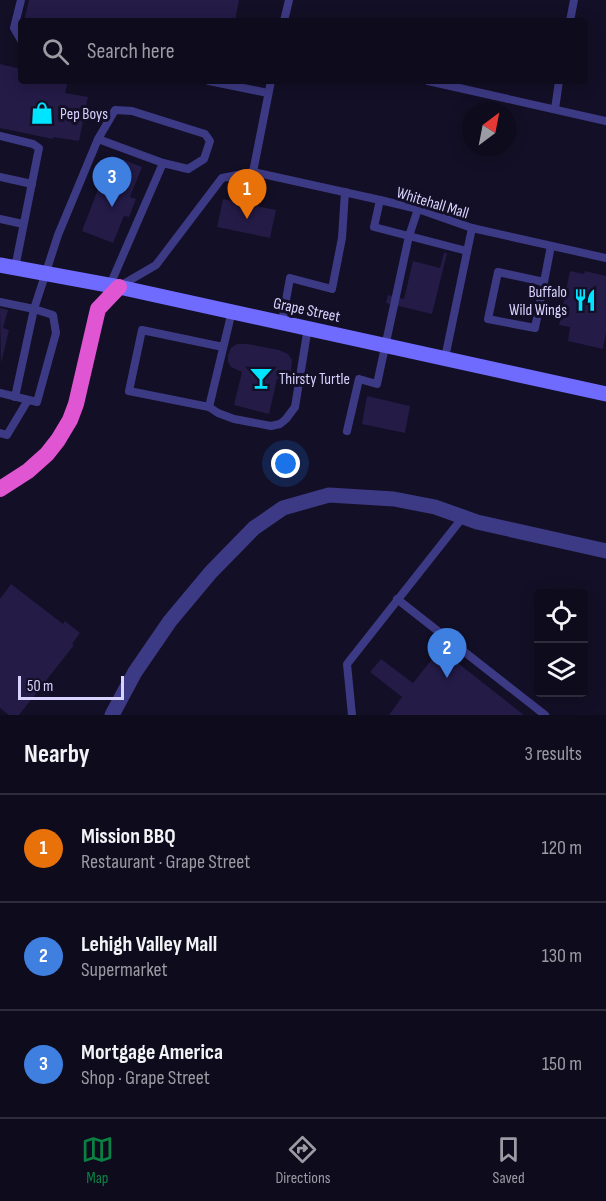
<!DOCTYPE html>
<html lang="en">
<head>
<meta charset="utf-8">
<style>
  :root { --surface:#0e0b1c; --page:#1c1929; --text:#f1f3f6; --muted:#9b9ba3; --line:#2e2b3b; --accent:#0b8043 }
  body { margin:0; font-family:"Sofia Sans Condensed",sans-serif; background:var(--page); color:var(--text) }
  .controls { position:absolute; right:18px; bottom:18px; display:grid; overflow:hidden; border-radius:6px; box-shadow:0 3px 15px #0003 }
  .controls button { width:54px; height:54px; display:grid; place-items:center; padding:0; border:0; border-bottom:2px solid var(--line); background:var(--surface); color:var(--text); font:30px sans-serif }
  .compass { position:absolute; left:462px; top:102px; width:54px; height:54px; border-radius:50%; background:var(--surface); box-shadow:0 3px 15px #0003; rotate:32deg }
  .scale { position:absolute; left:18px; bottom:15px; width:106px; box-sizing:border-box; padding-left:6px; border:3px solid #d9d4ff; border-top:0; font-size:16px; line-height:21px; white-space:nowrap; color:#d9d4ff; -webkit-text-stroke:4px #130f26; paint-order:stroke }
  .you { position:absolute; left:286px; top:464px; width:21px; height:21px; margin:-15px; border:4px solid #fff; border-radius:50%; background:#1a73e8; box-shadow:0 0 0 9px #1a73e833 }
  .badge { display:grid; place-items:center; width:39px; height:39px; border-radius:50%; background:var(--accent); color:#fff; font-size:20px; font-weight:700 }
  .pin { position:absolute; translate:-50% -50px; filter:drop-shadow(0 2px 3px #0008) }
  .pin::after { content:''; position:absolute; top:32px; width:21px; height:18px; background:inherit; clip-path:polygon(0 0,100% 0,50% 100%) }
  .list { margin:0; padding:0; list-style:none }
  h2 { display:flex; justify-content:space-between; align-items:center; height:78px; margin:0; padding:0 24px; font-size:26px }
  h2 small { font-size:20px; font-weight:400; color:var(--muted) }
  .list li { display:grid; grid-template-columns:39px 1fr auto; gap:18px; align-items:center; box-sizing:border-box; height:108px; padding:0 24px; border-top:2px solid var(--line) }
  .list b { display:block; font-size:22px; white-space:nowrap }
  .list p { margin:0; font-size:20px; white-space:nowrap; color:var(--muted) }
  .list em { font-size:20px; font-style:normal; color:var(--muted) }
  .icon { flex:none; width:33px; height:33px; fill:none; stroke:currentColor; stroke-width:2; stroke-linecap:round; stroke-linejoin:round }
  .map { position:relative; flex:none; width:606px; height:715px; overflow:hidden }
  .search { position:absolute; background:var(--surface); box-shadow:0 3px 15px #0003; left:18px; right:18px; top:18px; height:66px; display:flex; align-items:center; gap:15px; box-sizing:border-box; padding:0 21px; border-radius:6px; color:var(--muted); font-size:22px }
  .sheet { height:402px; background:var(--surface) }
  nav { display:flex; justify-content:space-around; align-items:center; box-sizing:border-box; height:84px; border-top:2px solid var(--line); background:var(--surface); font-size:16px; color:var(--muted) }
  nav a { display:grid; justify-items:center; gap:3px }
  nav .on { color:var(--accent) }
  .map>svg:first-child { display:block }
  .building { fill:#241b47 }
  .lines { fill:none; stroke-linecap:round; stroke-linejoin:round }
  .service { stroke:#3d3a85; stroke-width:8 }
  .tertiary { stroke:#3d3a85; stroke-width:15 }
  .secondary { stroke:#6f6bff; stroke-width:15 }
  .trunk { stroke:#e055d1; stroke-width:16 }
  .labels { text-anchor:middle; stroke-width:6; stroke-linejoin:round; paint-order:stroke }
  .poi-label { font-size:16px; fill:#d9d4ff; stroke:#130f26; text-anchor:start }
  .street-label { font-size:16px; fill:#d9d4ff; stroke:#130f26 }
</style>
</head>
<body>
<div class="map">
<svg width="606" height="715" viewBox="0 0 606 715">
  <rect width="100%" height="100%" fill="#130f26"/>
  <g class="building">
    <path d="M29 0H239L235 21H24Z"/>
    <path d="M0 64 21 69V81H68L65 93 88 97 79 141 53 137V139L0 128Z"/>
    <path d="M111 155 142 167 130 197 136 199 129 217 124 216 113 243 82 231Z"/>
    <path d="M223 199 276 210 270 238 217 227Z"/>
    <path d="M444 253H447L432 314 386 303 388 295 404 299 413 261 440 268Z"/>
    <path d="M570 271 584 274 585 271 606 276V332L603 349 568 341 570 327 559 325Z"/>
    <path d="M0 308 8 310 3 328 9 330 1 363Z"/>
    <path d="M237 344H248L279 350 288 354 292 360 291 371 285 377 277 379 269 414 234 405 242 372 231 367 228 362V355L231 348Z"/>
    <path d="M367 396 410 406 405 433 362 424Z"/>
    <path d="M11 584 63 624 65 621 80 633 72 644 74 645 19 715H9L0 708V599Z"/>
    <path d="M440 649 524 715H389L402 697 370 672 381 659 413 683Z"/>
  </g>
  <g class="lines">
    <g class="service">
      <path d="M21 0 14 28 21 40"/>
      <path d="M284 21 289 0"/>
      <path d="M570 21 574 0"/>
      <path d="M209 81 268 93"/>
      <path d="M428 81 606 121"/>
      <path d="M555 109 559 81"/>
      <path d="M0 136 33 144 39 148 15 268"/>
      <path d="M98 139 115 110 132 111 205 134 210 141 204 159 188 169 163 163"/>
      <path d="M253 172 271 81"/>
      <path d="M0 177 32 184"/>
      <path d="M380 200 374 227 467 251"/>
      <path d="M0 219 23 224"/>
      <path d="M544 282 498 272 488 319 535 328 551 246"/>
      <path d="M120 286 156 265 222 178 253 172 380 200 418 209 472 228 606 258"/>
      <path d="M0 302 34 309 15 397"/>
      <path d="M282 322 290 278 332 289 342 238 345 192"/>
      <path d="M223 347 142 330 129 391 209 407 232 311"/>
      <path d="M445 358 472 228"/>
      <path d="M0 393 37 402 56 333 53 315 34 309 58 235 98 139 163 163 110 285"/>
      <path d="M209 407 218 413 234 419 271 426 280 424 286 419 295 407 308 327"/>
      <path d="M347 431 359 379 377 384 409 236 418 209"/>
      <path d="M0 433 7 435 28 400"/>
      <path d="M397 599 545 715"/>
      <path d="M352 715 347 664 463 517"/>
    </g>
    <path class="tertiary" d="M112 715 135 672 170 621 211 572 254 528 283 508 329 495 394 499 435 507 477 522 606 551"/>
    <path class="secondary" d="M0 265 119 287 606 394"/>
    <path class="trunk" d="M0 489 28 471 47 454 58 440 70 420 76 404 98 309 119 287"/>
  </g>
  <defs>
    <g id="shop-bare" transform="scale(1.8)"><path d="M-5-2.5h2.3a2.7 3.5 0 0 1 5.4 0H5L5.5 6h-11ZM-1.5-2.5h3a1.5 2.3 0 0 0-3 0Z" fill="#00e5ff" stroke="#130f26" stroke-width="2.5" paint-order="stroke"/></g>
    <g id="restaurant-bare" transform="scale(1.8)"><path d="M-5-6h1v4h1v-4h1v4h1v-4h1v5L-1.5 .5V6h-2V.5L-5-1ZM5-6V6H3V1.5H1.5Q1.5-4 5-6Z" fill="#00e5ff" stroke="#130f26" stroke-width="2.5" paint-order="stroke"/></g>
    <g id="bar-bare" transform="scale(1.8)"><path d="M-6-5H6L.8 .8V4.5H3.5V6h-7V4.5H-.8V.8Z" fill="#00e5ff" stroke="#130f26" stroke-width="2.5" paint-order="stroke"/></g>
  </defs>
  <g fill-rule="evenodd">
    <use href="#shop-bare" x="42" y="113"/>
    <use href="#restaurant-bare" x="585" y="300"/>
    <use href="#bar-bare" x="261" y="378"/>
  </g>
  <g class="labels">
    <g class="poi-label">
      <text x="60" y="119">Pep Boys</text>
      <text x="567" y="297" text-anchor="end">Buffalo<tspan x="567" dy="18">Wild Wings</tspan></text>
      <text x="279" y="384">Thirsty Turtle</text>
    </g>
    <g class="street-label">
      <text transform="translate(433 202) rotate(17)" y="6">Whitehall Mall</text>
      <text transform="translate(307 309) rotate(12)" y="6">Grape Street</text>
    </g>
  </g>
</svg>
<div class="controls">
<button><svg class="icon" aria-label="locate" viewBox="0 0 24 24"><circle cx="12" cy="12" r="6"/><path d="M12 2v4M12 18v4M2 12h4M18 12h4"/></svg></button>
<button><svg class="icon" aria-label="layers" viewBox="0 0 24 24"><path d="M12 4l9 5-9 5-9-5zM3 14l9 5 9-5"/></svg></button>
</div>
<svg class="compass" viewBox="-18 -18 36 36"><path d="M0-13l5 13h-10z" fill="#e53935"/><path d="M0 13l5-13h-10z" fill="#9b9ba3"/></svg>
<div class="scale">50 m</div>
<div class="you"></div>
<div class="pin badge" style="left:247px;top:219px;background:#e8710a">1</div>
<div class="pin badge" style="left:447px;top:678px;background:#3f7fe0">2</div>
<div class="pin badge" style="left:112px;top:207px;background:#3f7fe0">3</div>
<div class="search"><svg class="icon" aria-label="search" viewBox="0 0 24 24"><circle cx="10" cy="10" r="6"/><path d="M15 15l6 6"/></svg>Search here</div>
</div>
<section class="sheet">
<h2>Nearby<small>3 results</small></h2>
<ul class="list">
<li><span class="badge" style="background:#e8710a">1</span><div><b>Mission BBQ</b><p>Restaurant · Grape Street</p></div><em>120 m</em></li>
<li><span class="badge" style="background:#3f7fe0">2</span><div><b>Lehigh Valley Mall</b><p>Supermarket</p></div><em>130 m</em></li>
<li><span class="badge" style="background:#3f7fe0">3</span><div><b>Mortgage America</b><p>Shop · Grape Street</p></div><em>150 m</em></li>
</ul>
</section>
<nav>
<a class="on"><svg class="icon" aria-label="map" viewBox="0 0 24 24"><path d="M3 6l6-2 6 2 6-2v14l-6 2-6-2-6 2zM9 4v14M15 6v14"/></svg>Map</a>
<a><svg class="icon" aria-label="directions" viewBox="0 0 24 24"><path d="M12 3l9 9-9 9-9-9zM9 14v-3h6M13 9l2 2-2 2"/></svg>Directions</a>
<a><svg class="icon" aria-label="saved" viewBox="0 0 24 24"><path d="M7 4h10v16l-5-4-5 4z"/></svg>Saved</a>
</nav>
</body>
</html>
